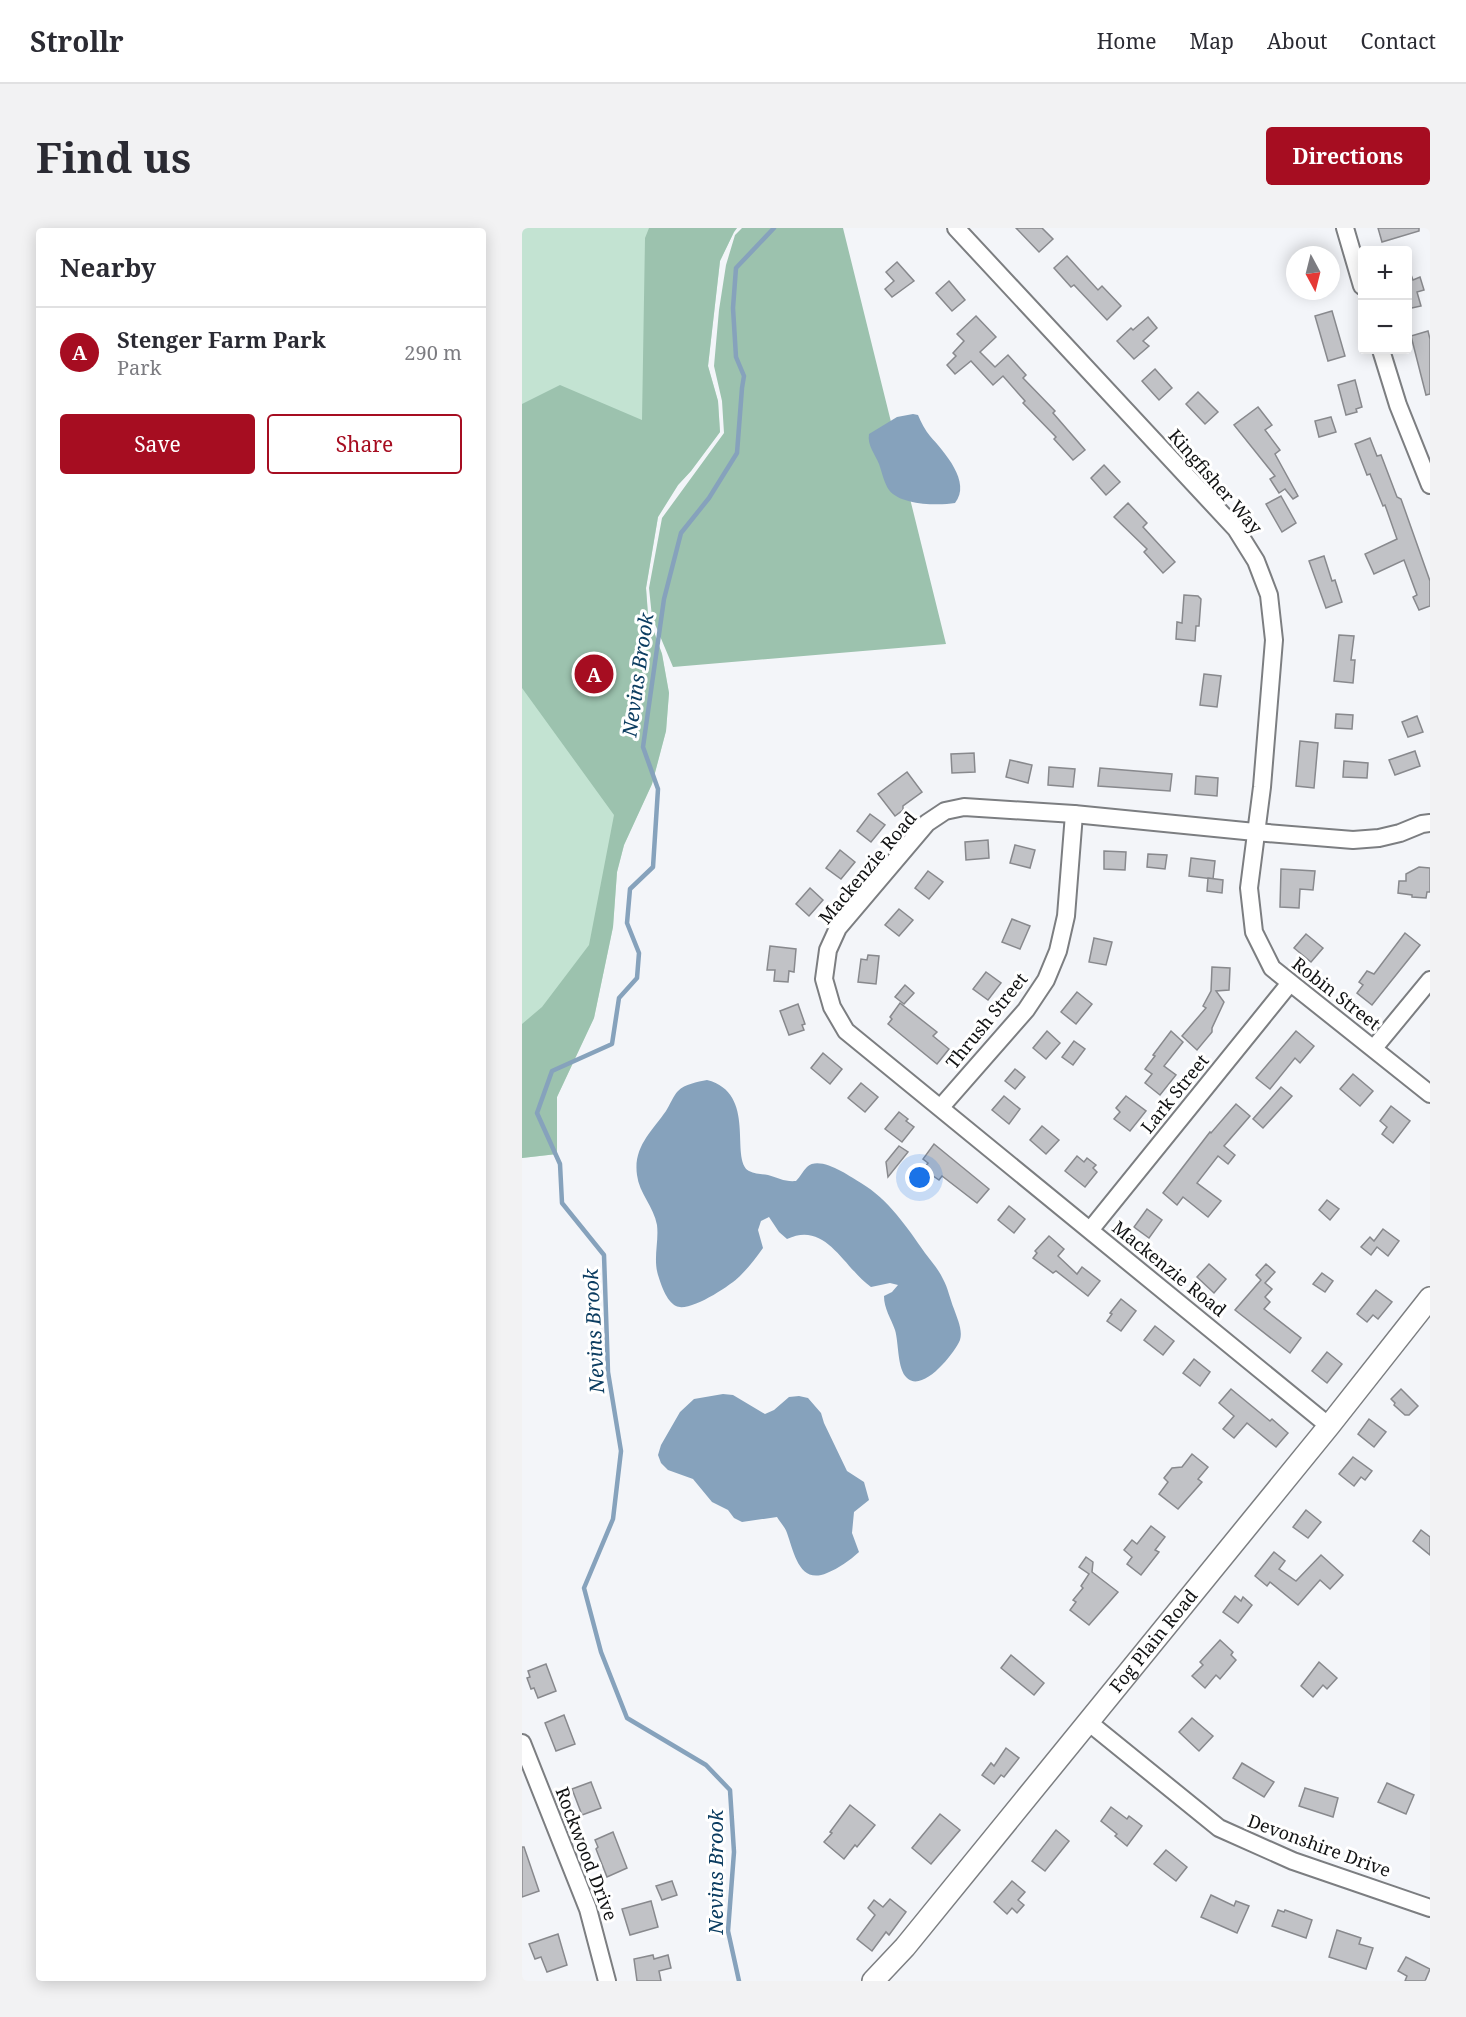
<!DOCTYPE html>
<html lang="en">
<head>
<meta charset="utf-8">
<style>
  :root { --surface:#fff; --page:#f2f2f3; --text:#2b2b33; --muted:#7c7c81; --line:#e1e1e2; --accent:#a60d21 }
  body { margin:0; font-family:"Noto Serif",serif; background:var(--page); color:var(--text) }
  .controls { position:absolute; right:18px; top:18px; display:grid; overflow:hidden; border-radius:6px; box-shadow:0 3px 15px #0003 }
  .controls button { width:54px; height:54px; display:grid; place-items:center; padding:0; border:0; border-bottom:2px solid var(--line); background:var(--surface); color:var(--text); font:30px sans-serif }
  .compass { position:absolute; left:764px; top:18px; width:54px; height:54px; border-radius:50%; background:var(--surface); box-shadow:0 3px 15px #0003; rotate:173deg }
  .you { position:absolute; left:398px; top:950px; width:21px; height:21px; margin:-15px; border:4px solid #fff; border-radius:50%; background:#1a73e8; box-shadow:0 0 0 9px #1a73e833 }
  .badge { display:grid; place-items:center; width:39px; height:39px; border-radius:50%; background:var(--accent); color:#fff; font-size:20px; font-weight:700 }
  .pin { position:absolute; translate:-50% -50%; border:3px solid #fff; box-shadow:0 2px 6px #0006 }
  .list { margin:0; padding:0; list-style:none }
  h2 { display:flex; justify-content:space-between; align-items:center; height:78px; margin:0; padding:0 24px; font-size:26px }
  h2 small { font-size:20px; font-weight:400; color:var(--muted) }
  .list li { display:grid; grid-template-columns:39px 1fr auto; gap:18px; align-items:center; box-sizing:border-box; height:90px; padding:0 24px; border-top:2px solid var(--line) }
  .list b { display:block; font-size:22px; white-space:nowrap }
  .list p { margin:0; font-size:20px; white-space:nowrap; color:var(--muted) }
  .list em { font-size:20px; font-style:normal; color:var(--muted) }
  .actions { display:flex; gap:12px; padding:18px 24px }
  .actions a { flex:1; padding:14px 0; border:2px solid var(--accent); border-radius:6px; text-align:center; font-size:21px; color:var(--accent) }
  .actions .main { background:var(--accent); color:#fff }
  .map { position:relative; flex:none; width:908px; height:1753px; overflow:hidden; border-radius:6px }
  header { display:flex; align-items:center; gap:36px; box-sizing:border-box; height:84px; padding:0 30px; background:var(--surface); border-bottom:2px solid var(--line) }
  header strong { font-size:28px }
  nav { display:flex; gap:33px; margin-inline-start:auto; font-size:21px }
  .intro { display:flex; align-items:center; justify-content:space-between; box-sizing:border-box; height:144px; padding:0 36px }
  h1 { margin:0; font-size:42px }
  .button { padding:15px 27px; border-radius:6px; background:var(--accent); color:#fff; font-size:21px; font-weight:700 }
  main { display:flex; gap:36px; padding:0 36px }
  aside { flex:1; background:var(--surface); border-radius:6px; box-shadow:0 3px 15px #0003 }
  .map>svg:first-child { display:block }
  .green { fill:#c3e3d2 }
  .forest { fill:#9cc2ae }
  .water { fill:#86a2bc }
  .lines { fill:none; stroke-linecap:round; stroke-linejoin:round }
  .stream { stroke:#86a2bc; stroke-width:4.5 }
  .building { fill:#c1c2c6; stroke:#88898d; stroke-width:1.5 }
  .minor-casing { stroke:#7c7e81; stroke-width:20 }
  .tertiary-casing { stroke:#7c7e81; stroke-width:24 }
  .minor { stroke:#fff; stroke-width:16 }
  .tertiary { stroke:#fff; stroke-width:21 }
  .labels { text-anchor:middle; stroke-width:6; stroke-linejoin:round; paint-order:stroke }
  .street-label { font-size:18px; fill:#111213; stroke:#fff }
  .water-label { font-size:20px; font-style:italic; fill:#0c3d61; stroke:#fff }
</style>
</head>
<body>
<header>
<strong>Strollr</strong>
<nav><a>Home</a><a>Map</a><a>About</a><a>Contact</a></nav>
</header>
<div class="intro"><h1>Find us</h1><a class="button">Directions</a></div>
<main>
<aside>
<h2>Nearby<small></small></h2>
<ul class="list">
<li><span class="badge">A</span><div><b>Stenger Farm Park</b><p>Park</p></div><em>290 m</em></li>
</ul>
<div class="actions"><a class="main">Save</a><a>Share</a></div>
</aside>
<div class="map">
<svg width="908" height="1753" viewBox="0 0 908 1753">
  <rect width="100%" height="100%" fill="#f3f5f9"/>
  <path class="green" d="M0 0H215L212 4 198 33 186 138 196 173 198 204 169 243 156 257 136 289 124 360 126 387 140 426 147 465 144 503 130 556 102 617 95 644 91 699 72 790 35 869V926L0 930Z"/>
  <g class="forest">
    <path d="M127 0H215L212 4 198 33 186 138 196 173 198 204 169 243 156 257 136 289 124 360 126 387 140 426 147 465 144 503 130 556 102 617 95 644 91 699 72 790 35 869V926L0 930V796L20 779 67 717 92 587 0 460V176L38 157 120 192 123 10Z"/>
    <path d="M220 0H321L424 416 151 439 130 389 127 360 140 290 202 205 200 173 192 138 197 82 204 37 213 7Z"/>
  </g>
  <g class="water">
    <path d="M391 186 396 187C399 194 403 202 408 208 422 224 450 254 433 275 416 278 378 277 367 262 362 255 360 244 357 236 353 226 345 217 347 206L375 189Z"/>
    <path d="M185 852C236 865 207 931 227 943 233 946 240 946 246 947 256 950 263 954 274 953 278 949 281 943 285 939 298 927 327 948 339 955 366 971 385 999 403 1025 409 1033 417 1042 421 1051 426 1060 428 1071 432 1081 435 1090 441 1102 438 1112 432 1126 401 1165 385 1150 375 1141 377 1115 373 1102 369 1090 362 1081 362 1068L370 1064 376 1057 368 1055 349 1059C322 1040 304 992 265 1011L257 1004 247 989 239 993 236 1002 241 1020C234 1030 226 1040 218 1048 208 1058 167 1085 154 1078 144 1073 139 1056 136 1047 131 1030 137 1014 135 997 132 979 117 965 115 947 111 919 130 903 144 883 148 877 151 868 156 863 163 856 175 854 185 852Z"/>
    <path d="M201 1166 211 1167 243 1186 252 1182 267 1169 277 1168 286 1170 299 1185 302 1195 325 1243 342 1254 347 1272 332 1284 330 1305 337 1324C327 1333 317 1340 305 1345 277 1357 272 1324 265 1305 263 1299 258 1294 255 1289L220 1294 212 1290 206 1282 190 1274 171 1251 146 1242 139 1235 136 1227 139 1217 158 1184 172 1171Z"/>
  </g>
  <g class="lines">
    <path class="stream" d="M217 1753 206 1703 212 1624 208 1562 184 1537 105 1490 79 1424 62 1360 91 1291 99 1223 86 1144 82 1027 40 975 38 936 15 885 30 843 90 816 97 770 115 750 117 725 105 695 108 661 131 639 136 561 121 519 142 371 159 305 187 270 215 225 220 160 222 148 214 129 211 80 214 40 252 0"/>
  </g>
  <g class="building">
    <path d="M494 0H520L531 11 517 24Z"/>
    <path d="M856 0H897V3L860 14Z"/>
    <path d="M545 28 576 62 580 58 599 78 585 92 552 57 549 59 532 40Z"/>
    <path d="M375 34 392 53 370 69 363 61 372 53 364 44Z"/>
    <path d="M885 44H888L891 52 898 49 902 62 895 64 899 78 885 81Z"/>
    <path d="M427 53 443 72 430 83 414 65Z"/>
    <path d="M810 83 823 128 806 133 793 88Z"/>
    <path d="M454 88 474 109 458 124 473 139 486 127 504 147 501 150 533 183 531 185 563 222 551 232 532 211 534 209 501 175 503 173 481 148 471 157 449 133 433 146 425 137 434 128 431 125 442 113 435 106Z"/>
    <path d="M626 89 635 100 621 113 627 118 612 131 595 113 609 100 611 102Z"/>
    <path d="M906 103 908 111V166L904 167 889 108Z"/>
    <path d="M633 141 650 160 637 172 620 153Z"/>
    <path d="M833 152 840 179 834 181 835 184 824 187 816 157Z"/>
    <path d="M676 164 696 184 683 196 664 176Z"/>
    <path d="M736 179 750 197 743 202 758 222 753 226 776 268 771 271 763 261 757 265 748 251 753 248 712 197Z"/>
    <path d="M809 189 814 204 797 209 793 193Z"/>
    <path d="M848 210 855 228 859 227 875 269 879 271 908 353V378L897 382 891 369 895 367 882 332 852 346 843 326 875 311 863 277 861 278 848 246 845 247 833 216Z"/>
    <path d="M582 237 598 254 584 267 569 250Z"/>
    <path d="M759 268 774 295 760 304 744 276Z"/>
    <path d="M606 275 625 295 621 299 653 334 641 345 622 324 625 321 592 289Z"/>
    <path d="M802 328 810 353 813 352 820 374 804 380 787 333Z"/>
    <path d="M662 367 676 368 679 371 677 398H674L673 413 654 411 655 394 660 395Z"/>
    <path d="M817 407 832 408 829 432H833L831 455 812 453Z"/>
    <path d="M682 446 699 448 695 479 678 477Z"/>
    <path d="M814 486 831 487 830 501 813 500Z"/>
    <path d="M895 488 901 504 886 509 880 494Z"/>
    <path d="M778 513 796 515 792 560 774 558Z"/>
    <path d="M893 523 898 538 873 547 867 532Z"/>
    <path d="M452 525 453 544 430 545 429 526Z"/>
    <path d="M488 532 510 537 506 555 484 549Z"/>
    <path d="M822 533 846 535 845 550 821 549Z"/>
    <path d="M527 539 553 541 551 559 526 557Z"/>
    <path d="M578 540 650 546 648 563 576 558Z"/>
    <path d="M385 544 400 564 381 578V582L373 588 356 566Z"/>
    <path d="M674 548 696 550 695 568 673 566Z"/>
    <path d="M348 586 363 597 349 614 335 603Z"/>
    <path d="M466 612 467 630 444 632 443 614Z"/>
    <path d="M493 617 513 622 508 640 488 635Z"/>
    <path d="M318 622 333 634 319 651 304 640Z"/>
    <path d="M582 623 604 624 603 642 582 641Z"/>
    <path d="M626 626 645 627 643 641 625 639Z"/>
    <path d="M669 630 693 633 691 651 667 648Z"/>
    <path d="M897 639 908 640V664H905L904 670 890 669V667L876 665 877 653H884V646Z"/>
    <path d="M759 641 793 643 791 662 778 661 777 680 758 679Z"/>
    <path d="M406 643 421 654 407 671 393 660Z"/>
    <path d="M686 650 701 652 700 665 685 663Z"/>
    <path d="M288 660 301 672 287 688 274 676Z"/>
    <path d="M377 681 391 692 377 708 363 697Z"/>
    <path d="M490 691 508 698 498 721 480 714Z"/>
    <path d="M883 705 898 717 850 777 835 765 841 757 837 754 845 743 852 746Z"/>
    <path d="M784 706 801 720 789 734 772 720Z"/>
    <path d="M572 710 590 714 584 737 567 734Z"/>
    <path d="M248 718 274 721 272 744 267 743 266 754 252 753 253 742H245Z"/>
    <path d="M346 727 357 728 354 756 336 754 339 731 345 732Z"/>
    <path d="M690 739 708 740 707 762 694 763 702 774 690 800V804L675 822 660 808 684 780 681 778 689 763Z"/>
    <path d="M464 744 479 755 466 772 451 761Z"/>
    <path d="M383 757 392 765 382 776 373 769Z"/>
    <path d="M555 764 570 776 554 796 539 784Z"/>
    <path d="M378 775 415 804 411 808 427 821 415 836 366 796 370 791 368 789Z"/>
    <path d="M276 776 283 796 280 797 282 802 267 807 258 783Z"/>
    <path d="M525 803 538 815 524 831 511 820Z"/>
    <path d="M649 803 661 814 642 838 654 847 638 867 623 855 630 846 623 841 633 828 631 827Z"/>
    <path d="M774 803 792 818 778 835 773 830 748 861 734 850Z"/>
    <path d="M552 813 563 821 551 837 540 829Z"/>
    <path d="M301 825 320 841 308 856 289 840Z"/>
    <path d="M493 841 503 849 493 861 483 853Z"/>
    <path d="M831 846 851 863 838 878 818 861Z"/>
    <path d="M339 855 356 869 343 884 326 870Z"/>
    <path d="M759 859 770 868 741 900 731 891Z"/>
    <path d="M482 868 498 881 487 896 470 882Z"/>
    <path d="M604 868 624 883 608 903 592 891 598 884 594 880Z"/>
    <path d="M714 876 728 888 702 918 713 927 706 936 696 928 675 955 699 973 686 989 661 969 655 977 641 965 688 904 689 905Z"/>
    <path d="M869 878 888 893 871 915 860 906 865 899 858 893Z"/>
    <path d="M377 884 386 891 384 893 392 899 380 914 363 901Z"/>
    <path d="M520 898 537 912 524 926 508 912Z"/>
    <path d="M412 916 467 961 455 975 420 948 417 952 401 941 406 935 401 931Z"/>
    <path d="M377 918 386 924 366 949 364 934Z"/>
    <path d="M555 928 562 934 565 930 574 937 571 940 575 944 563 959 543 943Z"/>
    <path d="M805 972 817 981 808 992 797 982Z"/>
    <path d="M487 978 503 991 492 1005 476 992Z"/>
    <path d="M625 981 640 992 627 1010 612 999Z"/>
    <path d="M861 1001 877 1013 866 1028 855 1019 849 1027 839 1019 848 1009 852 1013Z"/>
    <path d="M527 1008 542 1021 536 1028 555 1046 560 1039 578 1053 566 1068 534 1043 531 1045 511 1030 515 1025 513 1023Z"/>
    <path d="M687 1036 704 1051 692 1065 675 1049Z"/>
    <path d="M744 1036 753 1044 743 1055 750 1061 743 1069 748 1074 742 1081 779 1110 768 1125 713 1082 739 1052 734 1047Z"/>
    <path d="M800 1045 811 1053 803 1064 791 1056Z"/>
    <path d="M854 1062 870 1074 856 1091 851 1087 845 1094 835 1086Z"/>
    <path d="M599 1071 614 1083 599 1103 585 1093 590 1086 588 1085Z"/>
    <path d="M633 1098 652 1113 641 1127 622 1112Z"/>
    <path d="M805 1124 820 1136 805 1155 790 1143Z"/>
    <path d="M672 1131 688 1144 678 1158 661 1145Z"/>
    <path d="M709 1161 748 1193 750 1191 766 1205 754 1219 725 1195 712 1210 701 1201 712 1188 697 1175Z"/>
    <path d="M879 1161 896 1178 887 1187H883L872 1177 873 1175 869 1171Z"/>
    <path d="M847 1191 864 1204 852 1219 836 1206Z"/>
    <path d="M670 1226 686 1239 676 1251 680 1254 656 1281 637 1266 646 1254 642 1250 650 1240 660 1239Z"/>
    <path d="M831 1229 850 1243 843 1252 839 1249 832 1258 817 1246Z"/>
    <path d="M784 1282 799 1294 786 1310 771 1299Z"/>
    <path d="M629 1298 643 1309 633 1322 637 1324 619 1347 605 1336 610 1329 602 1322 610 1312 615 1316Z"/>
    <path d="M899 1302 908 1309V1327L891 1313Z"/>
    <path d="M752 1324 763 1333 757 1341 774 1353 799 1327 821 1347 808 1361 798 1352 776 1377 748 1354 745 1358 733 1348Z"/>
    <path d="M564 1329 571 1334 570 1344 596 1364 567 1397 548 1382 554 1374 551 1372 561 1360 559 1358 567 1346 557 1339Z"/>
    <path d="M713 1368 719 1373 721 1369 730 1377 716 1395 701 1384Z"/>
    <path d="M698 1412 711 1424 709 1427 714 1432 698 1451 694 1447 683 1460 670 1448 681 1437 678 1434Z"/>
    <path d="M489 1427 522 1455 512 1467 479 1440Z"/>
    <path d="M797 1434 815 1450 805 1461 801 1457 791 1469 779 1458Z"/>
    <path d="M24 1436 34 1463 16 1470 12 1460 9 1461 5 1450 8 1449 6 1443Z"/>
    <path d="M42 1487 53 1516 34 1523 23 1495Z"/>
    <path d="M670 1490 691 1508 677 1523 657 1504Z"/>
    <path d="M484 1520 497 1530 482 1549 479 1547 472 1556 460 1547 469 1535 472 1538Z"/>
    <path d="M720 1535 752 1554 742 1569 711 1550Z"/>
    <path d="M69 1554 79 1580 60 1587 50 1561Z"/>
    <path d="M865 1555 892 1567 884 1586 856 1574Z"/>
    <path d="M783 1560 816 1570 811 1589 777 1578Z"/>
    <path d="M328 1577 353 1597 335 1619 333 1617 322 1631 302 1614 310 1605 308 1604Z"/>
    <path d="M589 1579 605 1591 607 1588 620 1598 605 1618 593 1608 595 1606 579 1593Z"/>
    <path d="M418 1586 438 1602 409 1636 390 1620Z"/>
    <path d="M534 1602 547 1613 523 1643 510 1633Z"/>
    <path d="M91 1604 105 1640 85 1649 74 1621 76 1619 73 1612Z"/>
    <path d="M0 1619H2L17 1663 0 1669Z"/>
    <path d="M644 1622 665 1639 654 1653 632 1636Z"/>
    <path d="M150 1653 155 1667 140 1672 134 1658Z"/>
    <path d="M490 1653 503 1664 496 1672 502 1677 495 1685 490 1680 485 1686 472 1674Z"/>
    <path d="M689 1667 712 1678 714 1673 727 1678 715 1705 679 1689Z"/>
    <path d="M368 1671 384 1684 367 1707 364 1704 350 1723 335 1711 353 1687 346 1680 352 1672 361 1679Z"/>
    <path d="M129 1673 136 1699 108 1707 100 1681Z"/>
    <path d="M756 1682 762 1684 763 1682 790 1692 784 1710 750 1698Z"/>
    <path d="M815 1702 839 1710 837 1716 851 1720 844 1741 807 1729Z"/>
    <path d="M36 1706 45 1737 25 1744 19 1729 13 1731 7 1716Z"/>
    <path d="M131 1727 132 1731 146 1727 149 1740 137 1743 139 1753H115L112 1731Z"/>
    <path d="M884 1729 908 1741 903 1753H883L885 1748 876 1743Z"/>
  </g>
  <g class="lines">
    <g class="minor-casing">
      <g id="minor">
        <path d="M434 0 714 301 734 333 747 367 752 412 740 559 727 660 732 704 750 740 908 866"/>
        <path d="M823 0 840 58"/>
        <path d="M859 122 876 177 908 257"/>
        <path d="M852 820 908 752"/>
        <path d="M419 879 504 782 524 752 536 723 544 688 552 586"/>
        <path d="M569 1001 768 755"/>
        <path d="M807 1198 324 803 310 779 302 751 306 722 316 700 405 595 423 583 442 579 552 586 733 604 831 612 857 610 878 605 900 596 908 595"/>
        <path d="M565 1493 697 1600 771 1633 908 1680"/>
        <path d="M0 1515 66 1681 85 1753"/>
      </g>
    </g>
    <g class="tertiary-casing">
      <g id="tertiary">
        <path id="s1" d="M351 1753 383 1719 807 1198 908 1070"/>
      </g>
    </g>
    <use href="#minor" class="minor"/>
    <use href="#tertiary" class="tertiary"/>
  </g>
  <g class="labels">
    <g class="street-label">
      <text transform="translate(693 254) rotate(49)" y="6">Kingfisher Way</text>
      <text transform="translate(346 640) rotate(-50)" y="6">Mackenzie Road</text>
      <text transform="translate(814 766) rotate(38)" y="6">Robin Street</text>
      <text transform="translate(465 793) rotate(-51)" y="6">Thrush Street</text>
      <text transform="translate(653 866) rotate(-51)" y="6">Lark Street</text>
      <text transform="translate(647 1041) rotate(39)" y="6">Mackenzie Road</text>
      <text dy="6" stroke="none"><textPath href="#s1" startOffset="441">Fog Plain Road</textPath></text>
      <text transform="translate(797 1618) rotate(20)" y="6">Devonshire Drive</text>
      <text transform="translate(64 1626) rotate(69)" y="6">Rockwood Drive</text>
    </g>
    <g class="water-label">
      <text transform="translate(116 447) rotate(-82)" y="7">Nevins Brook</text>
      <text transform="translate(72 1103) rotate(-93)" y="7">Nevins Brook</text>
      <text transform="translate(194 1644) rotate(-90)" y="7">Nevins Brook</text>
    </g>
  </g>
</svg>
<div class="controls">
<button>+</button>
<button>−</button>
</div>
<svg class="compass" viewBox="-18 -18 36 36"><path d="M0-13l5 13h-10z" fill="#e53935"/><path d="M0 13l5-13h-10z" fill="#7c7c81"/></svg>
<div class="you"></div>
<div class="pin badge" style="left:72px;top:446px">A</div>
</div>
</main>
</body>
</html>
